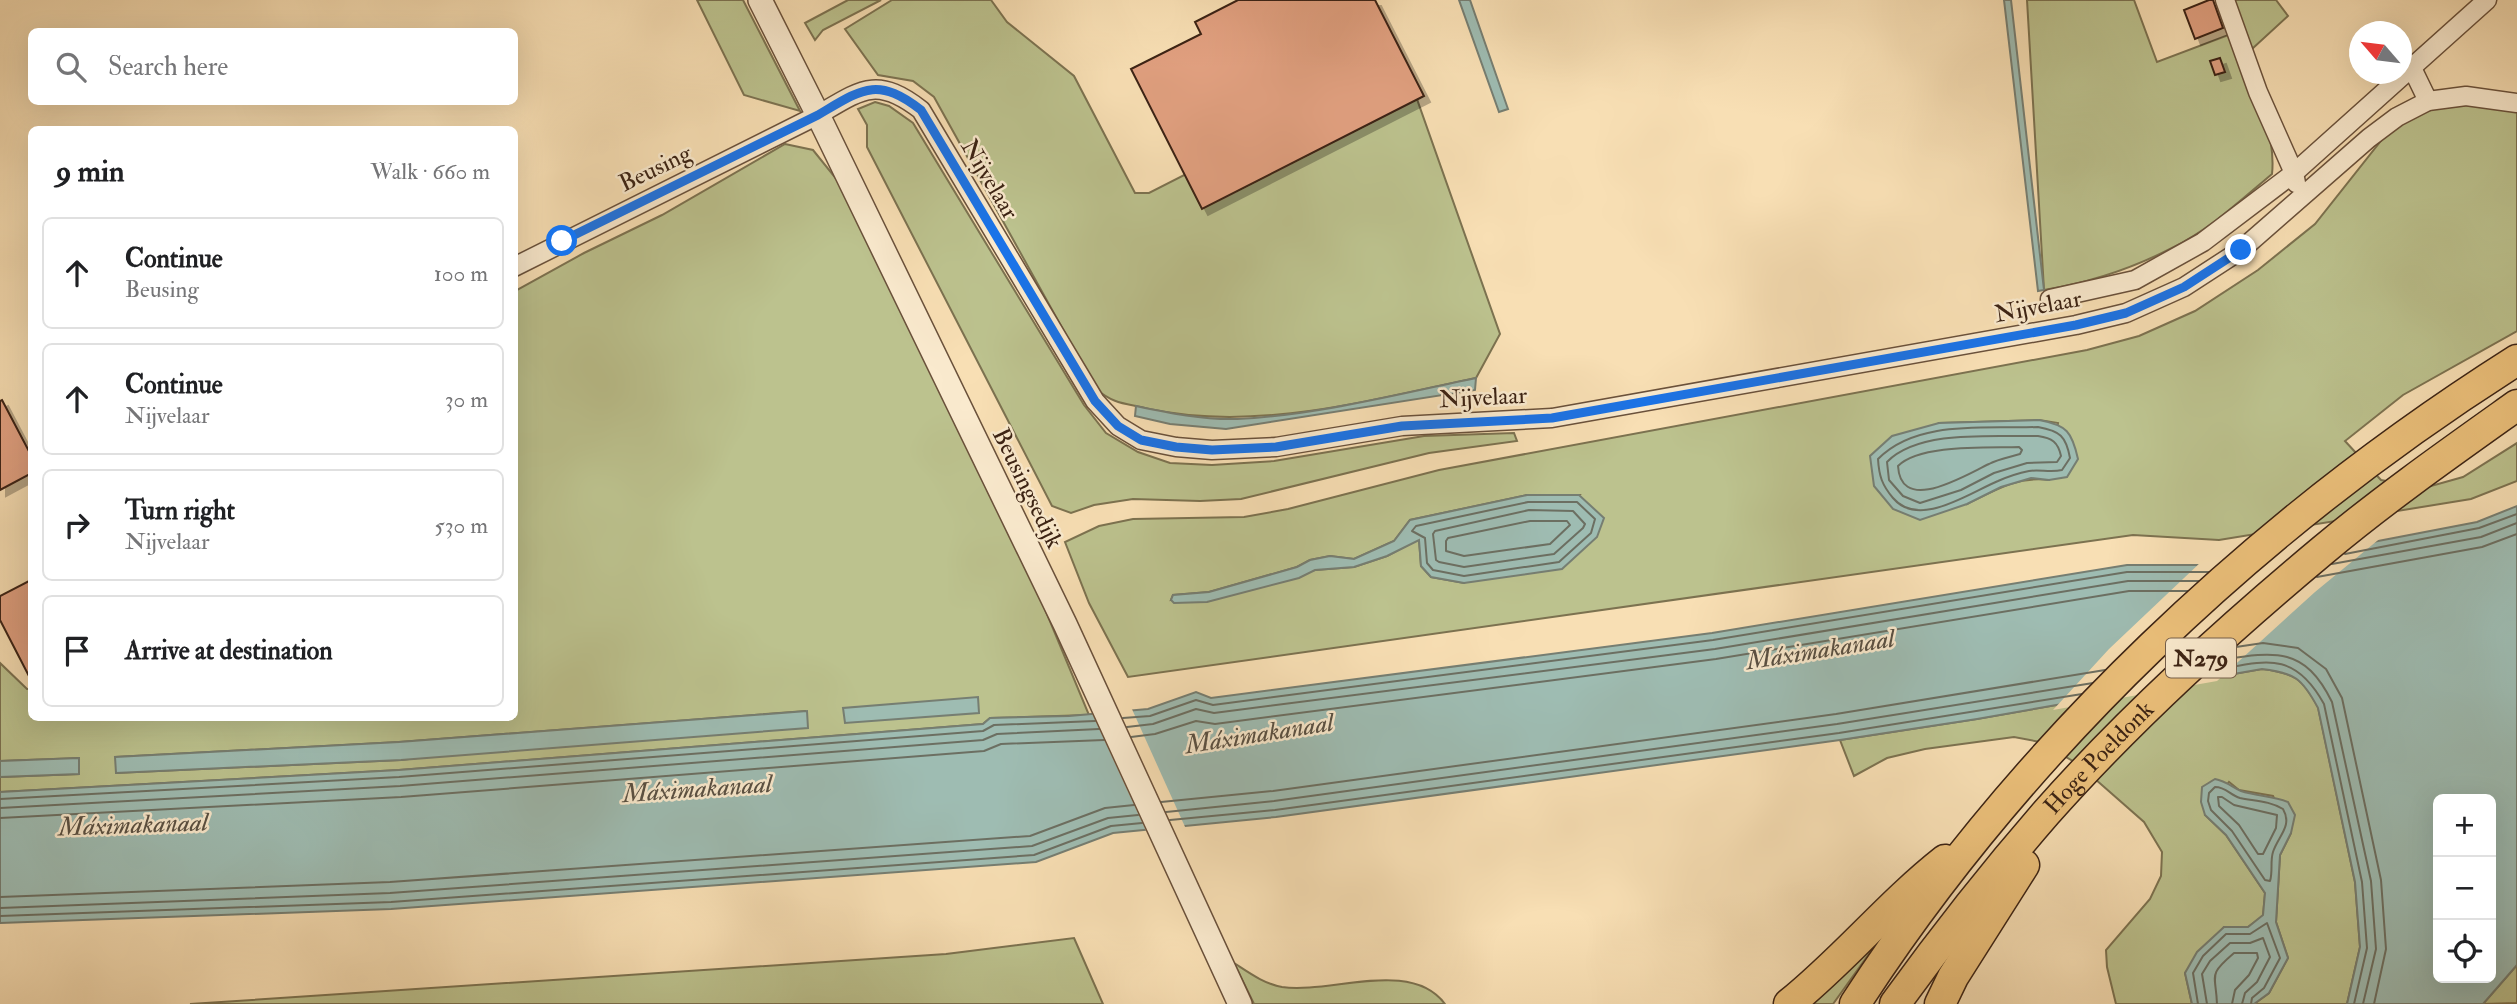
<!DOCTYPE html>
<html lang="en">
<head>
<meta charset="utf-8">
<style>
  :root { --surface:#fff; --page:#f2f2f2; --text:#202124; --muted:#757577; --line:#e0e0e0 }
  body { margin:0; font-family:"IM FELL Double Pica",serif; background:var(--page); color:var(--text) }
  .controls { position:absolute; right:21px; bottom:21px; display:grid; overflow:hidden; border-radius:10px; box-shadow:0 7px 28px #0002 }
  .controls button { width:63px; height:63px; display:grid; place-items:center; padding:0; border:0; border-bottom:2px solid var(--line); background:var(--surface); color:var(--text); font:35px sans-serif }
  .compass { position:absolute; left:2349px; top:21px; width:63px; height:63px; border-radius:50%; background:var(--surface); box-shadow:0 7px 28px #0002; rotate:298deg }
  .stop { position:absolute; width:21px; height:21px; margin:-16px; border:5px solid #1a73e8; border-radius:50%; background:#fff }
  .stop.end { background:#1a73e8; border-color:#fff; box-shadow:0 2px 7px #0008 }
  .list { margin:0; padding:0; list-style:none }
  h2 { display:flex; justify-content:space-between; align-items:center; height:91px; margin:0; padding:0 28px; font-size:30px }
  h2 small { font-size:23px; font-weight:400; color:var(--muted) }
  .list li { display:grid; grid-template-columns:46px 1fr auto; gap:21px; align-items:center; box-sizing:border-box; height:112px; margin:0 14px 14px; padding:0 14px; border:2px solid var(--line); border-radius:10px }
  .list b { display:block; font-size:26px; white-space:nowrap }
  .list p { margin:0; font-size:23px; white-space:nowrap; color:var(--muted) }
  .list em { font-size:23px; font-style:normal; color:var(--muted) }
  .icon { flex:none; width:38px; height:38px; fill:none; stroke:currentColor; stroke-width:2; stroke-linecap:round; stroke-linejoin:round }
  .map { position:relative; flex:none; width:2517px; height:1004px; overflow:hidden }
  .search { position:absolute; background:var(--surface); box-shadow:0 7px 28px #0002; left:28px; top:28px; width:490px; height:77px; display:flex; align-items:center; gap:18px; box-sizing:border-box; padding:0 24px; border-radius:10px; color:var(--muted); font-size:26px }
  .panel { position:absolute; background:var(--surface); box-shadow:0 7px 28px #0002; left:28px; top:126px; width:490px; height:595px; border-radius:10px }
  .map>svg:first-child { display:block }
  .green { fill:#bcc28e; stroke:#7c7250; stroke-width:2; fill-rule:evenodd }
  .water { fill:#9ebcb2; stroke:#767e72; stroke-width:2; fill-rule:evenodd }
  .pier { fill:#f8dfb4 }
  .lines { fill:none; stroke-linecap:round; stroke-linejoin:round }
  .shore { stroke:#6c6f62; stroke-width:2 }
  .building { fill:#e1a080; stroke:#3b2213; stroke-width:2; filter:url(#shadow) }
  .minor-casing { stroke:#6a513b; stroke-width:21 }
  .tertiary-casing { stroke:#6a513b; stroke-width:26 }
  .trunk-casing { stroke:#3b2213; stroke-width:33 }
  .minor { stroke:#faeace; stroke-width:18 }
  .tertiary { stroke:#faeace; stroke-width:23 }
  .trunk { stroke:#ecc07a; stroke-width:30 }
  .route { stroke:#1a73e8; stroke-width:9 }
  .labels { text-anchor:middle; stroke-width:5; stroke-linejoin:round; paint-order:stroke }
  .shield { fill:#faeace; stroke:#745e4b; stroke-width:2 }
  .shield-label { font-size:23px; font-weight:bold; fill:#3b2213 }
  .street-label { font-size:24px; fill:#3b2213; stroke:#faeace }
  .water-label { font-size:26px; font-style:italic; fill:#595043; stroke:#faeace }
</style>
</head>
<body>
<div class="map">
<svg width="2517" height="1004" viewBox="0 0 2517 1004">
  <defs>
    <filter id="shadow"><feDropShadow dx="6" dy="6" stdDeviation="0" flood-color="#0004"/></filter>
  </defs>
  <rect width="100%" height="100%" fill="#f8dfb4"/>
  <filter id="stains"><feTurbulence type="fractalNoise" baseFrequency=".00286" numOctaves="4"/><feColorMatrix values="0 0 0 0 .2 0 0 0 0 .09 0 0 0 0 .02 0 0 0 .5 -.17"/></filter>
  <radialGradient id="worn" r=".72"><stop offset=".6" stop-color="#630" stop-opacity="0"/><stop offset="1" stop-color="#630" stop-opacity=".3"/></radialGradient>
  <g class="green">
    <path d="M697 0H743L800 111 744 95Z"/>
    <path d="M848 0H881L823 30 815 40 805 23Z"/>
    <path d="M892 0H991L1007 22 1074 76 1135 193H1149L1389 71 1413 88 1500 334 1476 378C1370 400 1258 432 1149 409 1126 403 1115 405 1096 389L934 97 913 81 878 75 845 29Z"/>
    <path d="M2027 0H2134L2157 62 2231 34C2248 77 2277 128 2272 174 2241 200 2209 230 2172 248 2133 268 2087 283 2044 290Z"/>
    <path d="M2234 0H2276L2288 16 2252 49Z"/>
    <path d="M875 102 889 106 913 123 1084 405 1106 433 1138 452 1170 463 1212 465 1274 461 1424 436 1514 433 1517 441 1429 453 1241 499 1200 501 1133 499 1094 505 1071 513 1052 506 867 147V125L858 109Z"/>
    <path d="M2468 105 2517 111V331L2403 395 2345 441 2381 480 2424 488 2463 477 2517 443V481L2471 499 2219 540 2133 535 1128 677 1089 603 1065 542 1099 526 1133 519 1244 517 1288 509 1439 470 2087 350 2139 336 2195 311 2258 270 2315 224 2384 137 2409 119 2433 109ZM2039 420 2058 423 2049 480C2017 476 1995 490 1967 504L1939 423ZM1527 495H1579L1464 583 1431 577 1421 566 1419 539 1387 556 1354 567 1315 570 1171 600 1173 595 1209 592 1297 567 1310 560 1330 556 1354 559 1394 541 1410 520Z"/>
    <path d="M785 144 813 150 838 181 1042 602 1089 715 990 718 983 724 399 770 0 792V777L79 774V758L0 761V663L27 689H31L32 718H514L515 291 584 253 662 215ZM806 711 401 760 116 773V757L399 742Z"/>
    <path d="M2262 669C2295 673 2302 678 2318 707L2355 882 2360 947 2347 1004H2254L2269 993 2288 958 2276 922 2280 855 2291 833 2273 796 2239 790 2229 782 2205 815 2226 835 2265 893 2263 916 2248 927H2224L2185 973 2192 1004H2116L2107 967 2106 950 2150 899 2161 876 2162 852 2144 822 2078 764 2040 742 2014 737 1925 749 1887 758 1854 776 1840 740 1977 719Z"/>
    <path d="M1889 926 1833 1004H1799Z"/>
    <path d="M1074 938 1103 1004H190L946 954Z"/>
    <path d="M1234 963C1248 972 1264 984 1282 987 1331 994 1411 958 1445 1004H1254Z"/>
    <path d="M2517 965V1003L2483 1004Z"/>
  </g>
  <g class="water">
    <path d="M1459 0H1470L1508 109 1499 112Z"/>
    <path d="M2004 0H2011L2044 290 2038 291Z"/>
    <path d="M1476 378 1475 390 1226 429 1170 424 1135 416 1136 406C1169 413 1203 420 1237 419 1318 415 1398 394 1476 378Z"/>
    <path d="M2039 420C2067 425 2072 432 2078 459L2067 477 2049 480 2031 478 2001 487 1967 504 1920 520 1893 509 1874 486 1870 456 1892 436 1939 423Z"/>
    <path d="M1527 495H1579L1604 518 1597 537 1562 569 1464 583 1431 577 1421 566 1419 540 1387 556 1354 567 1315 570 1299 578 1207 602 1174 603 1171 600 1173 595 1209 592 1297 567 1310 560 1330 556 1354 559 1394 541 1410 520Z"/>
    <path d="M2517 506V965L2483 1004H2347L2360 947 2355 882 2318 708C2302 678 2295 673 2262 669L1977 719 1840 740 1276 817 1113 833 1036 862 391 909 0 923V792L399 770 983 724 990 718 1069 716 1148 709 1196 692 1211 698 1712 633 2127 565H2210L2352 546 2477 522ZM2438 799H2491V978H2438Z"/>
    <path d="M978 697 979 713 845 723 843 708Z"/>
    <path d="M807 711 808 728 401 760 116 773 115 757 399 742Z"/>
    <path d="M79 758V774L0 777V761Z"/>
    <path d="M2215 779C2226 781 2232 787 2241 791 2256 796 2273 796 2288 802L2295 815 2291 833 2280 855 2276 922 2288 958 2269 993 2254 1004H2192L2185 973 2197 952 2224 927H2248L2263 915 2265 893 2226 835 2205 815 2201 802 2202 787Z"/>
  </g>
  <g class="pier">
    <path d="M2383 536 2315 592 2217 681 2053 710 2109 649 2202 561Z"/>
    <path d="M1131 707 1186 829 1147 833 1091 711Z"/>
  </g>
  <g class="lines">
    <g class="shore">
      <path d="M2038 427C2060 431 2066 436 2070 458L2062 470C2050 473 2040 469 2029 471 2019 473 2007 477 1998 481 1969 493 1919 529 1893 498 1882 485 1879 476 1878 459 1917 419 1987 429 2038 427Z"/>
      <path d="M2038 436C2052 438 2058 442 2061 456L2057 462 2027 463 1994 473 1961 490 1920 503 1903 496 1889 480 1887 462C1919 429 1995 437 2038 436Z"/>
      <path d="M2019 447 2022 450 2020 454C2010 457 1998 459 1989 464 1967 474 1901 516 1898 466 1920 444 1988 448 2019 447Z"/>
      <path d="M1528 502H1577L1595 519 1591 533 1559 562 1464 576 1433 570 1427 563 1425 538 1412 531 1416 526Z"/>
      <path d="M1529 510 1573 511 1585 524 1583 528 1554 554 1464 567 1439 562 1436 560 1433 534 1435 531Z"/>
      <path d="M1530 521H1567L1570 525 1550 544 1464 556 1446 551V541L1448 538Z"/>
      <path d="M2345 554 2479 528 2517 514"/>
      <path d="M2332 564 2481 537 2517 523"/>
      <path d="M2317 577 2482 547 2517 534"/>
      <path d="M2236 647 2263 643 2298 648 2326 669 2342 698 2381 880 2386 949 2374 1004"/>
      <path d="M2221 660C2276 651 2305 647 2332 702L2371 881 2376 949 2363 1004"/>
      <path d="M2210 671C2263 662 2293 648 2324 704L2362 882 2367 948 2354 1004"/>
      <path d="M1123 718 1150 716 1196 700 1213 705 1713 640 2127 572H2209"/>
      <path d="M1127 727 1153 724 1196 709 1214 713 1715 649 2128 581H2199"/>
      <path d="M1131 737 1155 734 1196 721 1215 724 1716 659 2129 591H2188"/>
      <path d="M2215 787C2226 787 2230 795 2240 798 2255 801 2270 801 2283 809 2293 826 2278 836 2273 852 2270 861 2273 872 2270 881L2265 880 2232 831 2211 810 2208 801 2209 793Z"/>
      <path d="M2218 797H2222L2234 805 2277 815 2276 828 2263 854H2258L2239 825 2219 806Z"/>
      <path d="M0 799 399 777 983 731 994 725 1095 721"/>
      <path d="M1161 802 1273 791 1836 714 2105 670"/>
      <path d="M0 808 400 786 983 740 997 734 1099 729"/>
      <path d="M1166 812 1274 801 1837 724 2093 683"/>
      <path d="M0 818 401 797 984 751 1001 744 1104 740"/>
      <path d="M1170 820 1275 810 1839 733 2082 694"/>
      <path d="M0 897 390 882 1030 836 1105 808 1134 805"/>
      <path d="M0 908 390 893 1032 846 1108 818 1138 815"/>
      <path d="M0 916 391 902 1034 855 1111 826 1142 823"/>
      <path d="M2198 1004 2193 973 2203 956 2226 934H2250L2267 923 2280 958 2264 988 2252 998 2251 1004"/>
      <path d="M2207 1004 2202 974 2210 961 2230 943H2250L2263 938 2270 957 2257 982 2245 993 2242 1004"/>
      <path d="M2217 1004C2216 974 2207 976 2234 953H2257L2258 958 2249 975 2235 990 2232 1004"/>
    </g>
  </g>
  <g class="building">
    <path d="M1238 0H1375L1424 96 1202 209 1131 69 1201 34 1195 22Z"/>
    <path d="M2209 0H2213L2223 28 2195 39 2184 10Z"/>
    <path d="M2220 58 2225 72 2215 75 2210 61Z"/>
    <path d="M2 400 32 457V473L0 490V401Z"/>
    <path d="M29 581 32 585 31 680 0 620V596Z"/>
  </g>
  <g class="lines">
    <g class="minor-casing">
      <g id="minor">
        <path d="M2225 0 2258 92 2294 173 2296 183"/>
        <path d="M2411 66 2428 101"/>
        <path d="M514 267 818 115C862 89 877 76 921 110L1095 401 1118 426 1141 440 1176 447 1212 450 1276 447 1402 426 1552 418 2076 325 2126 313 2184 287 2241 250 2369 138 2397 117 2428 101 2466 96 2517 103"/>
        <path d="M2050 299 2135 280 2203 242 2294 173 2487 0"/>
      </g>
    </g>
    <g class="tertiary-casing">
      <path id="tertiary" d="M760 0 818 115 1065 624 1240 1004"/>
    </g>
    <g class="trunk-casing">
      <g id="trunk">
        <path d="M1789 1004C1844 960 1889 904 1945 860"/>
        <path d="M1855 1004C2022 746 2258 524 2517 360"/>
        <path id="s1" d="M1895 1004C1942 939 1993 874 2046 813 2130 718 2225 632 2322 551 2384 499 2451 452 2517 405"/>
        <path d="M1940 1004 1953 977 2024 865"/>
      </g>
    </g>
    <use href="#minor" class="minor"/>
    <use href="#tertiary" class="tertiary"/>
    <use href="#trunk" class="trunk"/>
  </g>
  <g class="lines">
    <path class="route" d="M562 241 818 115C862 89 877 76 921 110L1095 401 1118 426 1141 440 1176 447 1212 450 1276 447 1402 426 1552 418 2076 325 2126 313 2184 287 2241 250"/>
  </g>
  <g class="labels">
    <rect class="shield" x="2166" y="638.5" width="70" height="39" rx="5"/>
    <g class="shield-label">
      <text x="2201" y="666">N279</text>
    </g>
    <g class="street-label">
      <text transform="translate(655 168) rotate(-26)" y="8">Beusing</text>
      <text transform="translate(990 179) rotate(59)" y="8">Nijvelaar</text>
      <text transform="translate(2038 306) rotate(-11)" y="8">Nijvelaar</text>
      <text transform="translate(1483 397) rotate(-3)" y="8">Nijvelaar</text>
      <text transform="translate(1028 488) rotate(64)" y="8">Beusingsedijk</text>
      <text dy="8" stroke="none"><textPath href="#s1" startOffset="320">Hoge Poeldonk</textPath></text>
    </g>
    <g class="water-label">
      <text transform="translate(1820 649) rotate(-9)" y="9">Máximakanaal</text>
      <text transform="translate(1259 733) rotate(-9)" y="9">Máximakanaal</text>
      <text transform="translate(697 788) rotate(-4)" y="9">Máximakanaal</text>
      <text transform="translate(133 824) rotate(-2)" y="9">Máximakanaal</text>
    </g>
  </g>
  <rect width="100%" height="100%" filter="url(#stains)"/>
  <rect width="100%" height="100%" fill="url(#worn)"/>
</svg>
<div class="controls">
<button>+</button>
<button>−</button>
<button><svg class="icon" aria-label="locate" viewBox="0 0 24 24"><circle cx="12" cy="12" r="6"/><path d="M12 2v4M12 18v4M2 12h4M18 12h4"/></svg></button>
</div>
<svg class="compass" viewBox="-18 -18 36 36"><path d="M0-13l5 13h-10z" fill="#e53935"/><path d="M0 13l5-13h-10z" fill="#757577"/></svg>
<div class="stop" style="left:562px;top:241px"></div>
<div class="stop end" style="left:2241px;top:250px"></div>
<div class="search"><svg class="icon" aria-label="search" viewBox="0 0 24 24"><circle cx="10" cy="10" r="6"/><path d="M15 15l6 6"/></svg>Search here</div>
<section class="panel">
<h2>9 min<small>Walk · 660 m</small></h2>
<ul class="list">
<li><svg class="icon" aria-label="ahead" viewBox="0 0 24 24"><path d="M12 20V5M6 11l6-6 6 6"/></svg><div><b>Continue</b><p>Beusing</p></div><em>100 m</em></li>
<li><svg class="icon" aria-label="ahead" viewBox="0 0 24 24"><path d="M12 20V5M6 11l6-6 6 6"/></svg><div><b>Continue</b><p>Nijvelaar</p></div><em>30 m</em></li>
<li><svg class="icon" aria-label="right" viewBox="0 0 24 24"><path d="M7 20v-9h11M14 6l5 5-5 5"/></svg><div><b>Turn right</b><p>Nijvelaar</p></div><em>530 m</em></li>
<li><svg class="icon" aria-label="arrive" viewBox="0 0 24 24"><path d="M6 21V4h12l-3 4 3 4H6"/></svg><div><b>Arrive at destination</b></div></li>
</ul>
</section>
</div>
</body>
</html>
